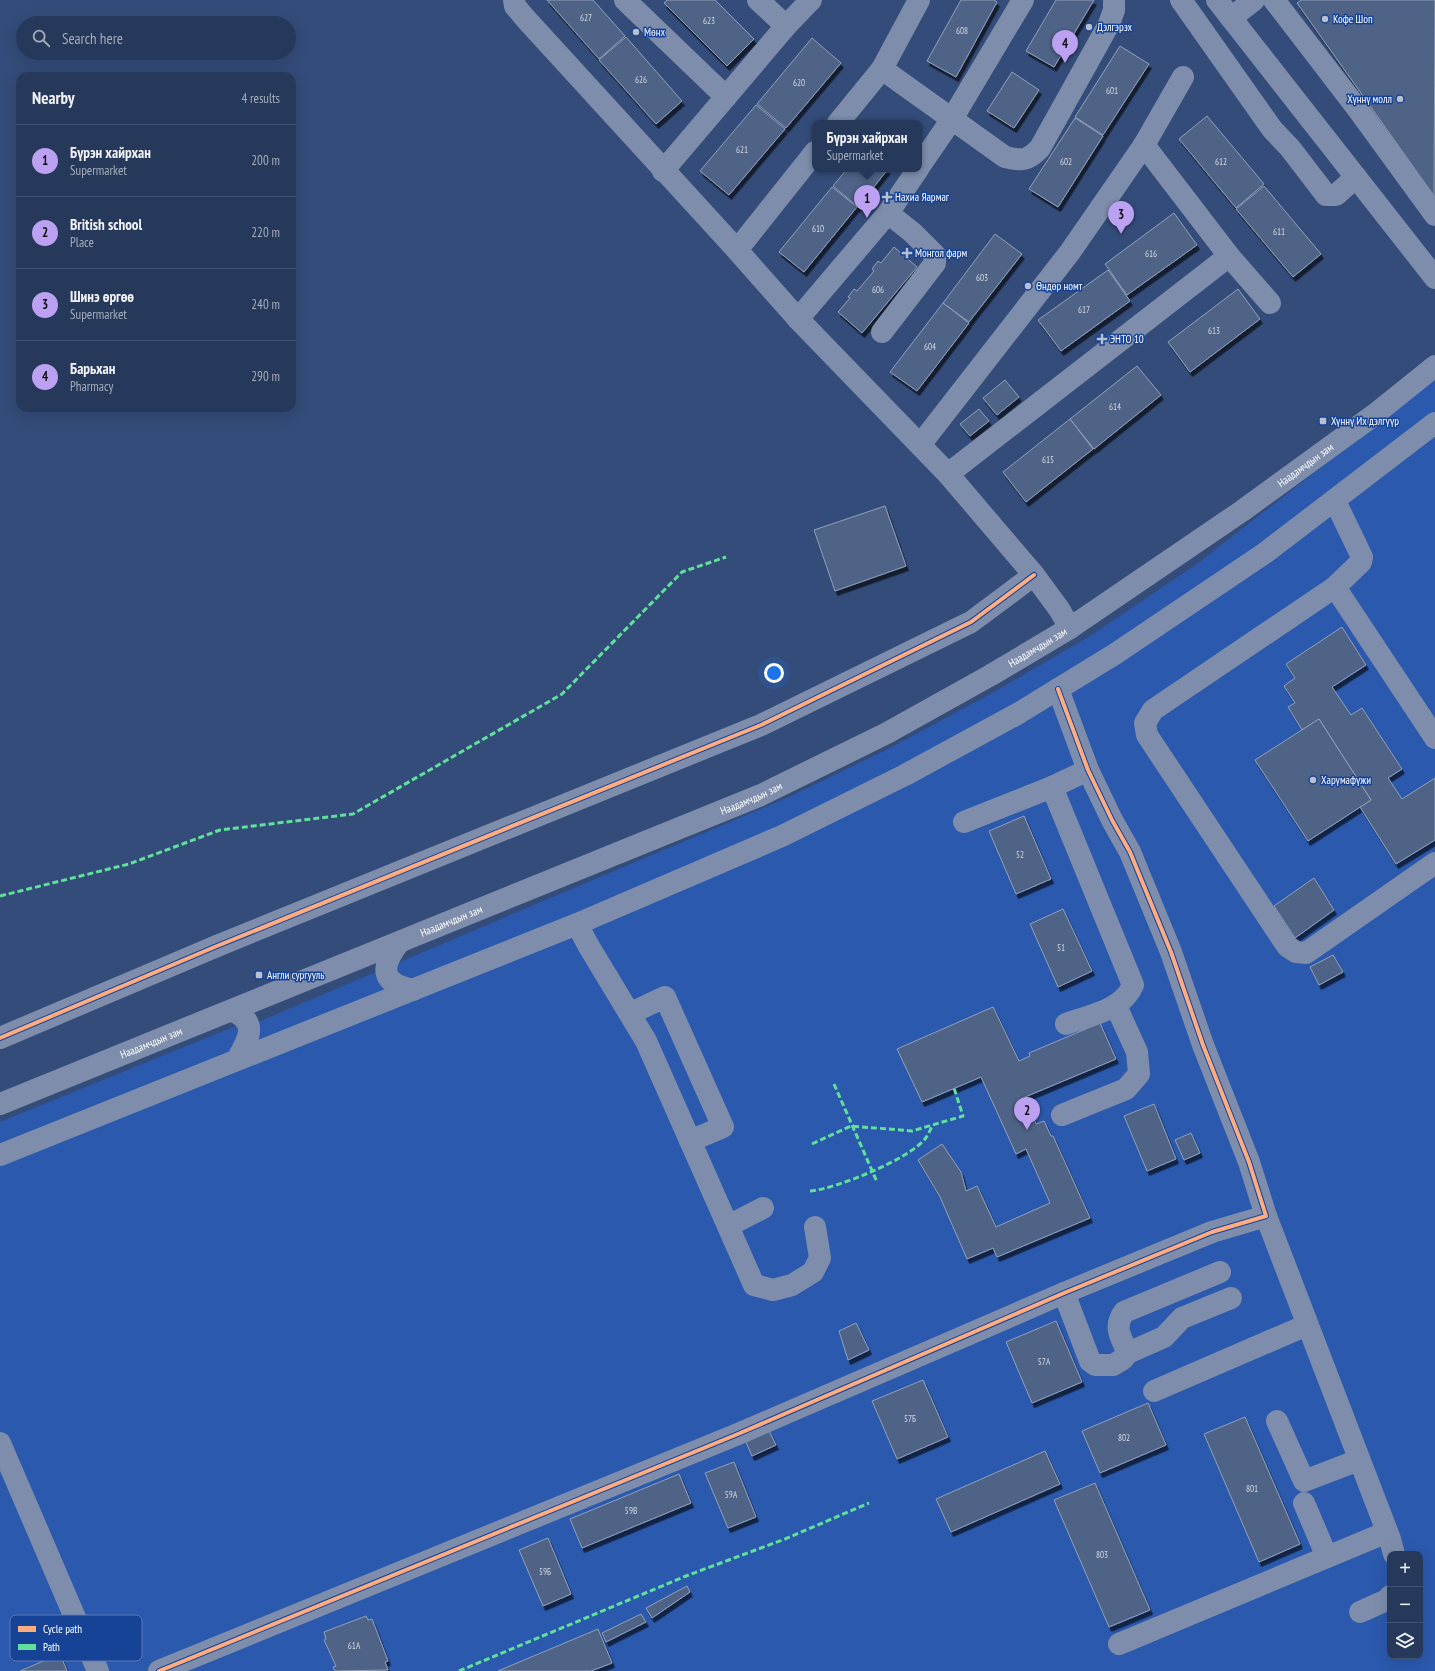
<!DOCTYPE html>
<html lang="en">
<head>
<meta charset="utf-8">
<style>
  :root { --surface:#27395b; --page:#334464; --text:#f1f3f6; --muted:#a4acbb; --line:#435371; --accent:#bca0f2 }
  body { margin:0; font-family:"PT Sans Narrow",sans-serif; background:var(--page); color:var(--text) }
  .controls { position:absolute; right:12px; bottom:12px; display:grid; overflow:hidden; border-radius:8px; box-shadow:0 4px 16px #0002 }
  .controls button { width:36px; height:36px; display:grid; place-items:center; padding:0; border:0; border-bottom:1px solid var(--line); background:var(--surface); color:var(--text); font:20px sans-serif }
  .you { position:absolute; left:774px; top:673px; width:14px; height:14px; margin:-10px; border:3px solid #fff; border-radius:50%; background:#1a73e8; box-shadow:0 0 0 6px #1a73e833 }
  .badge { display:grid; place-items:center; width:26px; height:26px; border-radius:50%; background:var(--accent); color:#111; font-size:13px; font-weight:700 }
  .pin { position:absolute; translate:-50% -33px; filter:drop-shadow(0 1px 2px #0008) }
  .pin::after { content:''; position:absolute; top:21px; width:14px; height:12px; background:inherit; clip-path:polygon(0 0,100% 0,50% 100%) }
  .popup { position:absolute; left:812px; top:120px; width:110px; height:52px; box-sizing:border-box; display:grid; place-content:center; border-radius:8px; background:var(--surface); filter:drop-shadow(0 1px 3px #0005); font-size:13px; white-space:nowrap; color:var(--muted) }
  .popup b { font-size:15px; color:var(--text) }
  .popup::after { content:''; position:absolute; left:50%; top:100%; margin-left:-8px; border:8px solid transparent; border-top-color:var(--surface) }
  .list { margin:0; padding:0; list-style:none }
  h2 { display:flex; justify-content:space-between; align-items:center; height:52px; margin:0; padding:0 16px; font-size:17px }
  h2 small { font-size:13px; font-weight:400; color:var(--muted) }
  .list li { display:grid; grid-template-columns:26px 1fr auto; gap:12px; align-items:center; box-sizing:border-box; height:72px; padding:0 16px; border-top:1px solid var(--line) }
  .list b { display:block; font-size:15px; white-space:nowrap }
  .list p { margin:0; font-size:13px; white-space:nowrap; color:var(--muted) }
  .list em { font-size:13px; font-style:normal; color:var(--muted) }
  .icon { flex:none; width:22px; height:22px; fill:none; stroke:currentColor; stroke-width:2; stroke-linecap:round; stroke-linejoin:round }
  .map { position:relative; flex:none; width:1435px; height:1671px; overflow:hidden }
  .search { position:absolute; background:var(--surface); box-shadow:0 4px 16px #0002; left:16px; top:16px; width:280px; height:44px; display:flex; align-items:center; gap:10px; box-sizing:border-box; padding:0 14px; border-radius:22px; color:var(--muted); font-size:15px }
  .panel { position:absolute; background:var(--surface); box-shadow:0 4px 16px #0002; left:16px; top:72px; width:280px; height:340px; border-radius:12px }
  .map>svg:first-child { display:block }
  .green { fill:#2b59ad; fill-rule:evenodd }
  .building { fill:#4f6387; stroke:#92a0b9; filter:url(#shadow) }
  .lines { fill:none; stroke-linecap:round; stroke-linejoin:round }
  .minor { stroke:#7d8dab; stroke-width:22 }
  .highway { stroke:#7d8dab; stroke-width:22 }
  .quiet { stroke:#60e19b; stroke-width:3; stroke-dasharray:6 3; stroke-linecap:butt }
  .cycleway-casing { stroke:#174396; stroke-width:6 }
  .cycleway { stroke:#ffac80; stroke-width:4 }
  .poi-dot { fill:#b8c0d0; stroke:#174396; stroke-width:1.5 }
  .labels { text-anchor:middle; stroke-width:3; stroke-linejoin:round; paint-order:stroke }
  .number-label { font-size:9px; fill:#d3d8e1 }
  .poi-label { font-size:11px; fill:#fff; stroke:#174396; text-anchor:start }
  .street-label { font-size:11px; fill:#fff; stroke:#174396 }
  .key { fill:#174396; stroke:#5d7bb6; stroke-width:1 }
  .key-label { font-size:11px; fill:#fff }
</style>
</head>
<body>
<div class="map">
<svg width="1435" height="1671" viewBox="0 0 1435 1671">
  <defs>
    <filter id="shadow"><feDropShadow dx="2.5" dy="4.5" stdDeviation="0" flood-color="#0009"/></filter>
  </defs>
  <rect width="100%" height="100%" fill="#344c79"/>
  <path class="green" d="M1435 379V1671H0V1122L238 1025 244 1028 789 797 890 748 994 692 1090 636 1194 566ZM1390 1554H1420V1656H1390Z"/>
  <g class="building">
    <path d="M547 0H593L625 36 599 59Z"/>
    <path d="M667 0H715L754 39 727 66 664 3Z"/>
    <path d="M961 0H994L997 2 956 77 927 61Z"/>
    <path d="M1056 0H1094L1054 67 1026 51Z"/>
    <path d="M1301 0H1435L1434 196 1297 3Z"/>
    <path d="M626 37 682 101 656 124 599 60Z"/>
    <path d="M812 38 841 63 786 128 757 104Z"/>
    <path d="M1120 46 1149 64 1103 135 1075 117Z"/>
    <path d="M1012 72 1039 90 1014 128 987 111Z"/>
    <path d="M756 105 785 129 729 195 700 171Z"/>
    <path d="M1207 116 1264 184 1236 208 1179 139Z"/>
    <path d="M1075 118 1103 136 1058 207 1029 189Z"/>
    <path d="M847 169H888L858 207 833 186Z"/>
    <path d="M1264 186 1321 254 1293 277 1236 209Z"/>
    <path d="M832 187 857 207 804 272 779 252Z"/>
    <path d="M1174 213 1197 245 1127 295 1105 264Z"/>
    <path d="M995 234 1022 254 969 322 943 303Z"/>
    <path d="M894 247 917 267 862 333 838 312 850 298 848 297 854 289 857 291 874 271 872 269 878 261 881 263Z"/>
    <path d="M1108 270 1130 301 1061 351 1038 320Z"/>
    <path d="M1238 289 1260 319 1190 372 1168 342Z"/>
    <path d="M943 303 969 323 917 391 890 372Z"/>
    <path d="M1137 366 1161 395 1094 449 1070 419Z"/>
    <path d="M1005 380 1019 397 997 415 983 398Z"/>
    <path d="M979 409 989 421 970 436 960 424Z"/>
    <path d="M1070 419 1093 449 1026 502 1003 472Z"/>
    <path d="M885 506 906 566 835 591 814 530Z"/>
    <path d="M1342 627 1366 665 1332 687 1351 715 1362 708 1402 769 1388 778 1402 799 1435 778V840L1396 864 1360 807 1371 800 1319 719 1302 730 1288 707 1295 703 1284 686 1295 678 1286 664Z"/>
    <path d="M1319 719 1371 800 1308 841 1255 760Z"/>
    <path d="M1024 816 1051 879 1016 894 989 831Z"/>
    <path d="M1314 878 1334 910 1295 938 1274 906Z"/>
    <path d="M1063 909 1092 971 1058 987 1030 924Z"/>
    <path d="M1333 955 1343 972 1319 985 1310 967Z"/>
    <path d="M993 1007 1019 1061 1030 1056 1029 1053 1100 1023 1116 1059 1025 1097 1036 1124 1044 1121 1051 1136H1053L1090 1218 997 1257 993 1248 967 1259 940 1197 918 1160 942 1144 961 1172 966 1191 977 1186 996 1227 1050 1203 1026 1149 1016 1154 981 1077 922 1102 897 1049Z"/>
    <path d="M1154 1104 1176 1159 1147 1171 1124 1116Z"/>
    <path d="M1191 1133 1200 1153 1184 1160 1175 1140Z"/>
    <path d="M1056 1321 1082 1382 1032 1403 1006 1342Z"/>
    <path d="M856 1323 869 1350 848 1360 839 1331Z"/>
    <path d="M923 1380 948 1437 897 1459 872 1401Z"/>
    <path d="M1148 1403 1166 1445 1100 1473 1082 1431Z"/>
    <path d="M1245 1417 1300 1544 1259 1562 1204 1434Z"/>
    <path d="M769 1431 776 1445 752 1456 746 1442Z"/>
    <path d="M1045 1451 1060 1484 951 1532 936 1499Z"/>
    <path d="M734 1462 756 1517 728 1528 705 1473Z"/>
    <path d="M679 1474 691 1503 582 1548 570 1519Z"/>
    <path d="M1095 1483 1150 1610 1109 1627 1054 1500Z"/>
    <path d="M548 1538 571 1594 543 1606 519 1550Z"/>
    <path d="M687 1586 690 1592 652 1618 646 1608Z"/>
    <path d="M641 1614 646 1622 606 1642 602 1633Z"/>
    <path d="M366 1616 368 1620 372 1619 388 1661 385 1662 388 1670 335 1671 333 1667 336 1666 324 1640 326 1639 324 1632Z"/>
    <path d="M598 1629 612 1663 591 1671H498Z"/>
    <path d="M60 1654 67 1671H20Z"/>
  </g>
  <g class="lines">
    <g class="minor">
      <path d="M514 0 515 6 525 18 737 250 798 319 948 474 1034 575 1059 609 1070 628"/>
      <path d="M625 0 726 97"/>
      <path d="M758 0 786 26"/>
      <path d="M1181 0 1272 129 1290 148 1326 195H1336L1356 177"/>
      <path d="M1217 0 1435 278"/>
      <path d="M1274 0 1357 108 1435 215"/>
      <path d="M1231 18 1254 0"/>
      <path d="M882 69 1005 157C1022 161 1028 161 1040 148L1109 24 1114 10V0"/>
      <path d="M838 123 882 69 919 0"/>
      <path d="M1144 145 1229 256 1270 303"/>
      <path d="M919 167 952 119 1023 0"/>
      <path d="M663 171 786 26 811 0"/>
      <path d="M737 250 815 152"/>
      <path d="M798 319 888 213 918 169"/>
      <path d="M882 332 935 263V255L913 233 888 213"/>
      <path d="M920 445 1070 252 1144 145 1183 77"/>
      <path d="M948 474 1229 256"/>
      <path d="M1335 501 1362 557 1361 562 1335 587 1153 710 1145 723 1147 735 1287 946 1296 952 1306 953 1435 863"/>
      <path d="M1335 587 1435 738"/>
      <path d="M1052 787 1133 985C1122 1011 1090 1015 1066 1024"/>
      <path d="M964 822 1052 787 1088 770"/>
      <path d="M577 924 588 945 646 1041 754 1285 773 1290 792 1285 813 1272 820 1258 815 1227"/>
      <path d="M631 1013 665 997 723 1127 690 1141"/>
      <path d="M0 1038 217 946 761 725 971 622 1034 575"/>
      <path d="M1062 1115 1126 1089 1139 1074 1137 1052 1116 1006"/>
      <path d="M1266 1216 1390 1539 1394 1554"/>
      <path d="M728 1226 763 1208"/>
      <path d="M1064 1293 1090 1361 1095 1365H1113L1123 1359 1128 1353 1164 1337 1182 1318 1231 1298"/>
      <path d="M1128 1353C1121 1338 1113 1327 1124 1312L1220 1272"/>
      <path d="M1154 1391 1307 1325"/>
      <path d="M1277 1421 1304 1481 1359 1460"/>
      <path d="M0 1443 98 1671"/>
      <path d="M1304 1503 1327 1557"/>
      <path d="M1360 1612 1389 1599 1390 1596"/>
      <path d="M1119 1644 1387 1532"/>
      <path d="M159 1671 738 1434 1064 1293 1212 1232 1266 1216 1249 1162 1203 1045 1171 952 1130 852 1112 820 1088 770 1058 689"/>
    </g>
    <g class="highway">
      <path d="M398 944C380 968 381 983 413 990"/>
      <path d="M233 1011C259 1022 248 1040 238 1058"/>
      <path id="s1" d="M0 1104 761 795 887 733 991 675 1070 628 1242 511 1374 415 1435 366"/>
      <path d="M0 1155 577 924 782 836 905 775 1019 713 1115 654 1265 553 1435 423"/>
    </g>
    <g class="quiet">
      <path d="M0 896 129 864 220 830 353 814 562 694 682 572 726 557"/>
      <path d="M834 1084 877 1182"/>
      <path d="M812 1144 851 1126 912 1131 963 1116 954 1088"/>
      <path d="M810 1191C836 1189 909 1159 925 1139 928 1135 930 1130 933 1125"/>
      <path d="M459 1671 686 1576 785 1539 869 1503"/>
    </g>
    <g class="cycleway-casing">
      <g id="cycleway">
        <path d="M0 1038 217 946 761 725 971 622 1034 575"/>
        <path d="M159 1671 738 1434 1064 1293 1212 1232 1266 1216 1249 1162 1203 1045 1171 952 1130 852 1112 820 1088 770 1058 689"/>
      </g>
    </g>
    <use href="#cycleway" class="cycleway"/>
  </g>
  <g class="poi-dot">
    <circle cx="1325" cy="19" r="4"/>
    <circle cx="1089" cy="27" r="4"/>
    <circle cx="636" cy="32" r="4"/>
    <circle cx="1400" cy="99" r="4"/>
    <path d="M885 191h4v4h4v4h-4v4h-4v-4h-4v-4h4z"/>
    <path d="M905 247h4v4h4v4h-4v4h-4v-4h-4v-4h4z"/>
    <circle cx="1028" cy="286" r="4"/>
    <path d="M1100 333h4v4h4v4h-4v4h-4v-4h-4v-4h4z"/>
    <rect x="1319" y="417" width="8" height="8" rx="2"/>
    <circle cx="1313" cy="780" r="4"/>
    <rect x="255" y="971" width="8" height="8" rx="2"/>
  </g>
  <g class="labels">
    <g class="number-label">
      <text x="586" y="21">627</text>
      <text x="709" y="24">623</text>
      <text x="962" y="34">608</text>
      <text x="641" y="83">626</text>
      <text x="799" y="86">620</text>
      <text x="1112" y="94">601</text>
      <text x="742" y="153">621</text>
      <text x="1066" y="165">602</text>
      <text x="1221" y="165">612</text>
      <text x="818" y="232">610</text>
      <text x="1279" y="235">611</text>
      <text x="1151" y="257">616</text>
      <text x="982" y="281">603</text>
      <text x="878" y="293">606</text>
      <text x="1084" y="313">617</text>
      <text x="1214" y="334">613</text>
      <text x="930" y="350">604</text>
      <text x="1115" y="410">614</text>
      <text x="1048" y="463">615</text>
      <text x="1020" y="858">52</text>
      <text x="1061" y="951">51</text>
      <text x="1044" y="1365">57А</text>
      <text x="910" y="1422">57Б</text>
      <text x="1124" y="1441">802</text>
      <text x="1252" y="1492">801</text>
      <text x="731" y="1498">59А</text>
      <text x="631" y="1514">59В</text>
      <text x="1102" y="1558">803</text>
      <text x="545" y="1575">59Б</text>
      <text x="354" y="1649">61А</text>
    </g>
    <g class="poi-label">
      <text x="1333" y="23">Кофе Шоп</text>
      <text x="1097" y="31">Дэлгэрэх</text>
      <text x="644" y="36">Мөнх</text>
      <text x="1392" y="103" text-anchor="end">Хүннү молл</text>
      <text x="895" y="201">Нахиа Яармаг</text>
      <text x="915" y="257">Монгол фарм</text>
      <text x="1036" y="290">Өндөр номт</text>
      <text x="1110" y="343">ЭНТО 10</text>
      <text x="1331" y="425">Хүннү Их дэлгүүр</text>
      <text x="1321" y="784">Харүмафүжи</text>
      <text x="267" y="979">Англи сургууль</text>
    </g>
    <g class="street-label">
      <text dy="4" stroke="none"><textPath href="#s1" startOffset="1459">Наадамчдын зам</textPath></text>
      <text dy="4" stroke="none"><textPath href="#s1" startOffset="1135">Наадамчдын зам</textPath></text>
      <text dy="4" stroke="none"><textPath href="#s1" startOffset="811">Наадамчдын зам</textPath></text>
      <text dy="4" stroke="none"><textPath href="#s1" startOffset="487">Наадамчдын зам</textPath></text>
      <text dy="4" stroke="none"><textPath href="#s1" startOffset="163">Наадамчдын зам</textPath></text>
    </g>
  </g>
  <rect x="10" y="1615" width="132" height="46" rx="6" class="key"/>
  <rect x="18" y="1626" width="18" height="6" fill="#ffac80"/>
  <rect x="18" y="1644" width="18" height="6" fill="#60e19b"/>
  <g class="key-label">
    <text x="43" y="1633">Cycle path</text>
    <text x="43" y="1651">Path</text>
  </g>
</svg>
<div class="controls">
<button>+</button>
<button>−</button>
<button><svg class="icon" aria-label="layers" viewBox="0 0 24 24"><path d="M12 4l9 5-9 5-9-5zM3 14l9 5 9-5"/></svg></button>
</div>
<div class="you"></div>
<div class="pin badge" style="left:867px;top:218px">1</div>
<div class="popup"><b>Бүрэн хайрхан</b>Supermarket</div>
<div class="pin badge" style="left:1027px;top:1130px">2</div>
<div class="pin badge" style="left:1121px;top:234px">3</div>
<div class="pin badge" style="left:1065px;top:63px">4</div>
<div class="search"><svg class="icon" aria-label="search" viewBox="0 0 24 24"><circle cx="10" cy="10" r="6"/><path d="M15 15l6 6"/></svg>Search here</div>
<section class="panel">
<h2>Nearby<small>4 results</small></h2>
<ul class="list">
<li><span class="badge">1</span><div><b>Бүрэн хайрхан</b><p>Supermarket</p></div><em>200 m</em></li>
<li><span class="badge">2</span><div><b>British school</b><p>Place</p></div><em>220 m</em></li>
<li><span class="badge">3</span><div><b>Шинэ өргөө</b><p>Supermarket</p></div><em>240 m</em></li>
<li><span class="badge">4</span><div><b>Барьхан</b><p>Pharmacy</p></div><em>290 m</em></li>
</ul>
</section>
</div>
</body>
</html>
